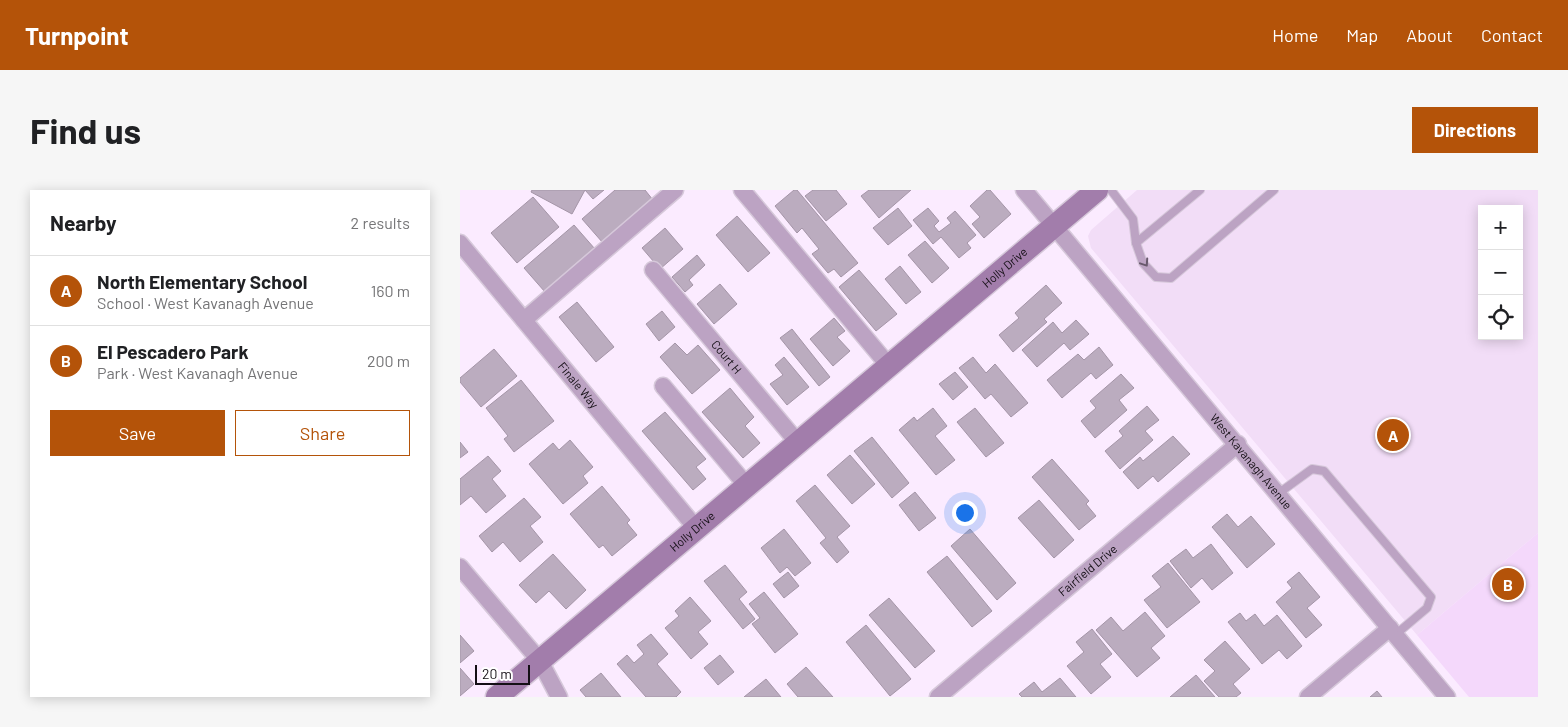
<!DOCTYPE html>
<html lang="en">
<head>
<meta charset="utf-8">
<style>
  :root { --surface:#fff; --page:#f6f6f6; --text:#202124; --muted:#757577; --line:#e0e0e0; --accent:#b45309 }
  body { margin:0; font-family:Barlow,sans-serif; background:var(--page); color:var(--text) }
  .controls { position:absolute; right:15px; top:15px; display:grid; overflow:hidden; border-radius:0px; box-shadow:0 2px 12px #0003 }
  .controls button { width:45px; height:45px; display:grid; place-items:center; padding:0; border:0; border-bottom:1px solid var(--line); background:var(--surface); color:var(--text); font:25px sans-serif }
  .scale { position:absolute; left:15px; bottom:12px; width:55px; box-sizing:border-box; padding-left:5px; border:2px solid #140f15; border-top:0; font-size:14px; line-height:18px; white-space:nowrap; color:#140f15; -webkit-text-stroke:4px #fff; paint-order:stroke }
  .you { position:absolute; left:504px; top:322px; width:18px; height:18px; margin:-12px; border:4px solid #fff; border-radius:50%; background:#1a73e8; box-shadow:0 0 0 8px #1a73e833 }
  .badge { display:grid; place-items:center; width:32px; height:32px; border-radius:50%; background:var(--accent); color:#fff; font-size:16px; font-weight:700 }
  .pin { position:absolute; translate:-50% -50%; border:2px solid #fff; box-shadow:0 1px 5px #0006 }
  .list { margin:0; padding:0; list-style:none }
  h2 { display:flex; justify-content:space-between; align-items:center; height:65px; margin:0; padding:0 20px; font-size:21px }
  h2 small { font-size:16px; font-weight:400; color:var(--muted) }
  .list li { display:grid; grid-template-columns:32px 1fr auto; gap:15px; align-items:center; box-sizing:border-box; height:70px; padding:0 20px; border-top:1px solid var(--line) }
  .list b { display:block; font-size:19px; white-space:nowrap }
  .list p { margin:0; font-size:16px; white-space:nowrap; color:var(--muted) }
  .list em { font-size:16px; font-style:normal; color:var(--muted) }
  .actions { display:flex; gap:10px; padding:15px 20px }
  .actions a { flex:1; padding:11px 0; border:1px solid var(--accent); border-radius:0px; text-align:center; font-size:18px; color:var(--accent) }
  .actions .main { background:var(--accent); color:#fff }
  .icon { flex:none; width:28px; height:28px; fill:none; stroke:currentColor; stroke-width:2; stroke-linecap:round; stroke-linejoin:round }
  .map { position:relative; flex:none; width:1078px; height:507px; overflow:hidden; border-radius:0px }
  header { display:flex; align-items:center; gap:30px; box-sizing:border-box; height:70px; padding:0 25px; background:var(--accent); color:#fff }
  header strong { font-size:24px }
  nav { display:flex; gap:28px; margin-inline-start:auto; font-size:18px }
  .intro { display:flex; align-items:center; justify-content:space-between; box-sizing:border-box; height:120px; padding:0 30px }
  h1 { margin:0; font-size:35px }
  .button { padding:12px 22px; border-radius:0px; background:var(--accent); color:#fff; font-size:18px; font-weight:700 }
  main { display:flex; gap:30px; padding:0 30px }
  aside { flex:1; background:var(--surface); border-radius:0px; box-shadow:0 2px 12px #0003 }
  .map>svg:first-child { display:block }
  .built { fill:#f2ddf7; fill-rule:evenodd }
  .green { fill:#f4d8fb }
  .building { fill:#bbacbf; stroke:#a495a7 }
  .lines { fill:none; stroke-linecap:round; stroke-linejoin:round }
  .lane-casing { stroke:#d6c8da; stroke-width:10 }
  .street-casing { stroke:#d6c8da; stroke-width:19 }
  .secondary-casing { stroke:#d6c8da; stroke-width:25 }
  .lane { stroke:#bca3c3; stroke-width:8 }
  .street { stroke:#bca3c3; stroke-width:16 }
  .secondary { stroke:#a27dab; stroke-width:22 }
  .oneway { stroke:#68596c }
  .labels { text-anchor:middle; stroke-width:4.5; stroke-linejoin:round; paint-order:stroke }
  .street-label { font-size:12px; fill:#140f15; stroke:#fff }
</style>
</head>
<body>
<header>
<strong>Turnpoint</strong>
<nav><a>Home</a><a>Map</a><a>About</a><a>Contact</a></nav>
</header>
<div class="intro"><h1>Find us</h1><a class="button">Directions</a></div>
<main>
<aside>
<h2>Nearby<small>2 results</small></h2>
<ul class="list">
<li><span class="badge">A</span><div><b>North Elementary School</b><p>School · West Kavanagh Avenue</p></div><em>160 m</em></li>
<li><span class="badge">B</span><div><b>El Pescadero Park</b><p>Park · West Kavanagh Avenue</p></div><em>200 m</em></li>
</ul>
<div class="actions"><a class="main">Save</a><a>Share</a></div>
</aside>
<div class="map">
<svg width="1078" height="507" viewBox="0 0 1078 507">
  <rect width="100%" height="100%" fill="#fbebff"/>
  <path class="built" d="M677 0H1078V343L957 445 631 58 628 46 631 40ZM1022 19H1059V146H1022Z"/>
  <path class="green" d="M1078 343V507H1009L957 445Z"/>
  <g class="building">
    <path d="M72 0H125L112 24 71 2Z"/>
    <path d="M125 0H144L133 9Z"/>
    <path d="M155 0H185L193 10 143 53 122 29Z"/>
    <path d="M334 0H337L398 73 381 87 374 79 368 83 352 64 359 59 342 38 337 43 315 16Z"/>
    <path d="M353 0H376L387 14 366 31 345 6Z"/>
    <path d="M409 0H451L419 28 401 6Z"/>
    <path d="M527 0H530L551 24 524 48 512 34 520 27 510 16Z"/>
    <path d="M73 7 99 37 57 73 31 43Z"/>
    <path d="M438 18 452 36 428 55 413 38Z"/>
    <path d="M468 18 479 31 474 36 479 42 491 33 487 28 495 21 516 45 507 53 511 58 499 68 481 47 473 54 453 30Z"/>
    <path d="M277 26 310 63 288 82 256 45Z"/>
    <path d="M114 35 135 59 85 102 64 78Z"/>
    <path d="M205 38 223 59 200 79 182 58Z"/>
    <path d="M465 51 489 78 472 93 448 65Z"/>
    <path d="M237 65 245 75 229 90 233 95 225 102 212 87Z"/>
    <path d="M440 76 461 102 446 114 425 89Z"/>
    <path d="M399 80 437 124 416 141 379 97Z"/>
    <path d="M260 94 277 114 254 134 237 114Z"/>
    <path d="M586 95 602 113 584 129 587 132 553 162 539 145 559 128 555 123Z"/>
    <path d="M117 112 154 157 136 172 99 127Z"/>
    <path d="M202 121 215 137 199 151 186 134Z"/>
    <path d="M374 128 385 141 377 147 390 161 373 176 350 149Z"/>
    <path d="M616 130 629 144 610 160 604 153 577 177 562 160 593 132 602 143Z"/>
    <path d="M332 139 370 187 359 196 320 148Z"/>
    <path d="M215 153 227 165 238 155 260 180 232 204 200 167Z"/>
    <path d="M639 157 653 175 636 189 631 183 602 208 587 190 618 164 624 170Z"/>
    <path d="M34 159 57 186 21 217 0 192V188Z"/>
    <path d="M324 167 349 197 327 215 310 194 323 185 315 175Z"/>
    <path d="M513 167 526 183 535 174 568 213 551 227 531 204 525 209 499 178Z"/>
    <path d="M495 182 508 197 493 210 479 194Z"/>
    <path d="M661 184 674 198 659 210 667 220 635 248 621 231 636 218 630 211Z"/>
    <path d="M61 190 94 231 54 262 44 249 48 246 26 218Z"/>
    <path d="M270 198 294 227 285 236 300 253 283 268 242 222Z"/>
    <path d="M687 216 699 230 685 241 693 250 660 279 645 261 663 246 659 241Z"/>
    <path d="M473 218 487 236 475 246 495 270 476 285 439 240 454 227 457 231Z"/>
    <path d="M515 218 544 253 526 267 497 232Z"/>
    <path d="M205 222 246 269 236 277 246 289 233 300 182 241Z"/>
    <path d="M713 246 730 264 698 292 693 286 678 299 663 282 680 267 683 271Z"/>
    <path d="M412 247 449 293 432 308 394 261Z"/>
    <path d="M110 250 133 277 123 286 128 293 103 314 69 274 93 253 99 260Z"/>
    <path d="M0 252 8 262 0 268Z"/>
    <path d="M390 265 415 294 392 314 367 285Z"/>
    <path d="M28 266 41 281 32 289 46 306 26 323 11 306 0 315V289Z"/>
    <path d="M592 269 629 311 626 314 636 326 619 340 572 287Z"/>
    <path d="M355 295 390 336 377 347 389 362 377 373 360 353 366 348 336 311Z"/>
    <path d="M142 296 170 330 167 333 177 345 152 366 143 355 139 358 110 324Z"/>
    <path d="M455 302 476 328 459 341 439 315Z"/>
    <path d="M64 308 81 327 70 336 83 352 60 372 43 352 32 362 19 346Z"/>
    <path d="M579 310 614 350 594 368 558 328Z"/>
    <path d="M767 324 778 337 791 326 815 354 787 378 752 337Z"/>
    <path d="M324 339 351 373 335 386 327 377 320 383 301 358Z"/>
    <path d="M510 339 556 393 537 410 491 356Z"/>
    <path d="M751 354 773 383 752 400 742 388 731 398 710 371 726 359 733 368Z"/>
    <path d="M93 364 126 400 106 419 89 401 76 413 59 395Z"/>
    <path d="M487 366 532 421 512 437 467 382Z"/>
    <path d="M708 373 740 412 707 438 684 410 701 397 692 386Z"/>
    <path d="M265 375 287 402 279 409 295 429 283 439 244 391Z"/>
    <path d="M328 382 339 396 324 408 313 394Z"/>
    <path d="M839 382 860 407 847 418 862 435 846 448 816 412 832 398 827 392Z"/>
    <path d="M304 402 338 444 315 463 292 434 300 428 289 414Z"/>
    <path d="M230 407 251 431 238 442 248 454 231 469 205 438 219 426 215 421Z"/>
    <path d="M429 408 475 461 455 478 409 425Z"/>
    <path d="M685 422 705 446 691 458 700 468 677 487 636 440 651 427 663 441Z"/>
    <path d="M780 423 786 431 795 424 804 436 817 425 842 456 827 469 819 460 802 474 768 432Z"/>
    <path d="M406 435 451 489 430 506 386 452Z"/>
    <path d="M632 439 652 464 640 474 651 487 631 504 607 476 624 462 616 452Z"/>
    <path d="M191 444 208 464 197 474 221 502 216 507H186L157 474 167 465 174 473 184 464 177 455Z"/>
    <path d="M0 445 14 461 0 473Z"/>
    <path d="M765 451 790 479 773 494 781 503 776 507H759L744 491 755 481 744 470Z"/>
    <path d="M260 465 274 482 258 495 244 478Z"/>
    <path d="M346 477 373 507H338L327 494Z"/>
    <path d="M0 478 14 494 0 506Z"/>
    <path d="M141 483 161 507H126L120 500Z"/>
    <path d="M736 485 755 507H710Z"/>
    <path d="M600 488 616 507H562L559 504 574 492 582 502Z"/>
    <path d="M306 489 321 507H284Z"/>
    <path d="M917 501 922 507H910Z"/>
  </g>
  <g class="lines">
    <g class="lane-casing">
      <g id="lane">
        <path d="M651 0 673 29 676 53 683 73 696 87 711 88 814 0"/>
        <path d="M676 53 740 0"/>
        <path d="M819 303 852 279 864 281 971 407 967 418 935 445"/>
      </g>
    </g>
    <g class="street-casing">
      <g id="street">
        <path d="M282 0 429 176"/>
        <path id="s1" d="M564 0 987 507"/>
        <path id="s2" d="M0 53 236 338"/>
        <path id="s3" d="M193 80 339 254"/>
        <path d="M64 130 215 0"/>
        <path d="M203 196 287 296"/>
        <path d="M0 377 80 471 99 507"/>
        <path id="s4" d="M478 507 778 254"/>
        <path d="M848 507 930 438"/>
      </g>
    </g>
    <g class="secondary-casing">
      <g id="secondary">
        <path id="s5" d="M37 507 637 0"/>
      </g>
    </g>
    <use href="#lane" class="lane"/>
    <use href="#street" class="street"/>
    <use href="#secondary" class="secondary"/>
  </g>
  <defs><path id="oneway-chevron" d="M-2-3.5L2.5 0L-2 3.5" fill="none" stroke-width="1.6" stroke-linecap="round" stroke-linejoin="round" transform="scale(1.25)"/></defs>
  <use class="oneway" href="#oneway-chevron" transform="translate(685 73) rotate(56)"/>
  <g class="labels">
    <g class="street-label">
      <text dy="4" stroke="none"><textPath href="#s5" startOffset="665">Holly Drive</textPath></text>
      <text dy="4" stroke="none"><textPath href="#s3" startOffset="114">Court H</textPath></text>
      <text dy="4" stroke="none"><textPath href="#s2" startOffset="185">Finale Way</textPath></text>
      <text dy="4" stroke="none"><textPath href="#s1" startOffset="354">West Kavanagh Avenue</textPath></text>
      <text dy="4" stroke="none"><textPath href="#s5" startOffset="256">Holly Drive</textPath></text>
      <text dy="4" stroke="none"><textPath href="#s4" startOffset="196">Fairfield Drive</textPath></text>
    </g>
  </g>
</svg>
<div class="controls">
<button>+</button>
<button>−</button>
<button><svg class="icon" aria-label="locate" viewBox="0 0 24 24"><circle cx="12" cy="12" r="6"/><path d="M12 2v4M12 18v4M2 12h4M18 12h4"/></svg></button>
</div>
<div class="scale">20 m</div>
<div class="you"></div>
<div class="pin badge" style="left:933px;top:245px">A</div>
<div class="pin badge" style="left:1048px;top:394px">B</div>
</div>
</main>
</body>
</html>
